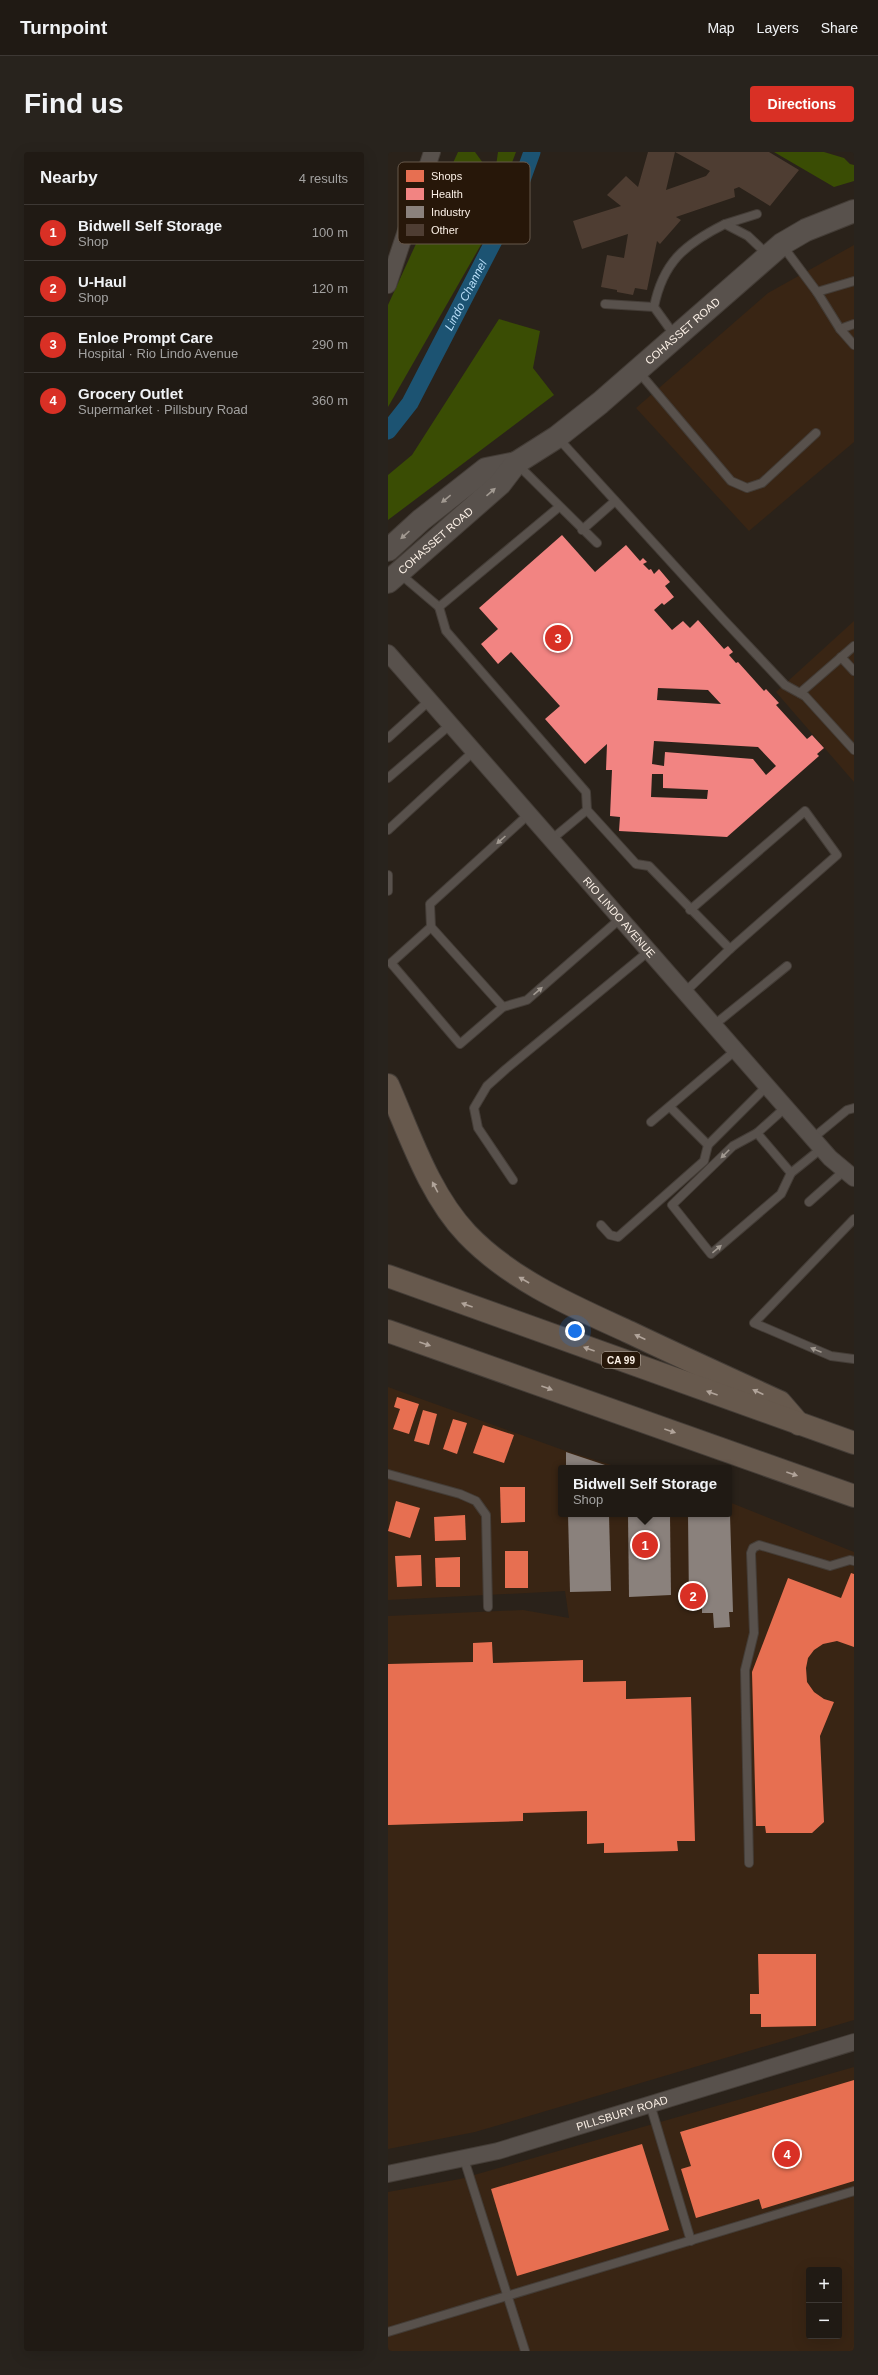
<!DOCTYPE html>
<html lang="en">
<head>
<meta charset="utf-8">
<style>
  :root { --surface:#201a14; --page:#28231d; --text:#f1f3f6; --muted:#a2a1a0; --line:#3d3834; --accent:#d93025 }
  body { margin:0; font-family:Arial,sans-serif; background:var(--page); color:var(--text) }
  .controls { position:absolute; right:12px; bottom:12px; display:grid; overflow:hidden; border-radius:4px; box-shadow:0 4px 16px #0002 }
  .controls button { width:36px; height:36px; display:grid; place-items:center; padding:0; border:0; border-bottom:1px solid var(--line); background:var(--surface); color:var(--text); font:20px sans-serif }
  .you { position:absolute; left:187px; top:1179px; width:14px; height:14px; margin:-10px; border:3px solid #fff; border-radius:50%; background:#1a73e8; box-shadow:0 0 0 6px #1a73e833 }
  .badge { display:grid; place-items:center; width:26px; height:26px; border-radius:50%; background:var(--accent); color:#fff; font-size:13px; font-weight:700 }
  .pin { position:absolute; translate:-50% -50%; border:2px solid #fff; box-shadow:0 1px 4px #0006 }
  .popup { position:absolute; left:170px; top:1313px; width:174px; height:52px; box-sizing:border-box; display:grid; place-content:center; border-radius:4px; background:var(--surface); filter:drop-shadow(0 1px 3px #0005); font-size:13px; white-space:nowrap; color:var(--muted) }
  .popup b { font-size:15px; color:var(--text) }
  .popup::after { content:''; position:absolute; left:50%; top:100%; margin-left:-8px; border:8px solid transparent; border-top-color:var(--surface) }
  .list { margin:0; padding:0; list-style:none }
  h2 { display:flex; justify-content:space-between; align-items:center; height:52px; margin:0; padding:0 16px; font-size:17px }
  h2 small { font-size:13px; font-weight:400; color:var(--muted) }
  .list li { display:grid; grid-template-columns:26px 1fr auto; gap:12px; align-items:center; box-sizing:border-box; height:56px; padding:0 16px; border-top:1px solid var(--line) }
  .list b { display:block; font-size:15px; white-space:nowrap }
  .list p { margin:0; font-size:13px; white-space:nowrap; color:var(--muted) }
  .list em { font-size:13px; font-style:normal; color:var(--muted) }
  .map { position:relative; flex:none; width:466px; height:2199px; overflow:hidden; border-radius:4px }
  header { display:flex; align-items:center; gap:24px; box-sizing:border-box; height:56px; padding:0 20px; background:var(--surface); border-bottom:1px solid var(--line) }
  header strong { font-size:19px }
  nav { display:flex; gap:22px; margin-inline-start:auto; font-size:14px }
  .intro { display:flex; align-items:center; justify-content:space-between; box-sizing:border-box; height:96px; padding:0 24px }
  h1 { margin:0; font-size:28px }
  .button { padding:10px 18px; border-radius:4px; background:var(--accent); color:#fff; font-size:14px; font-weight:700 }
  main { display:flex; gap:24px; padding:0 24px }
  aside { flex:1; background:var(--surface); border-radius:4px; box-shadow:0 4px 16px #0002 }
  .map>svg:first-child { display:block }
  .built { fill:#392514; fill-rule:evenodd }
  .forest { fill:#3a4d04 }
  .shops { fill:#e76f51 }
  .health { fill:#f28482; fill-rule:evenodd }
  .industry { fill:#8a817c }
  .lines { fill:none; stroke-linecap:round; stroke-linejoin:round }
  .canal { stroke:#1c5372; stroke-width:17 }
  .building { fill:#4e3d32 }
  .service-casing { stroke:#443d37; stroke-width:10 }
  .minor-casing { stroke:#443d37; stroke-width:18 }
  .secondary-casing { stroke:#443d37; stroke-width:24 }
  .motorway-casing { stroke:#443d37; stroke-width:24 }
  .service { stroke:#58514c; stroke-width:8 }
  .minor { stroke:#58514c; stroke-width:16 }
  .secondary { stroke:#58514c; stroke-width:22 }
  .motorway { stroke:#67594d; stroke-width:22 }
  .oneway { fill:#a19991 }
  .oneway2 { fill:#b1a49a }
  .labels { text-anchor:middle; stroke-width:4; stroke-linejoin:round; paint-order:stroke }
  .shield { fill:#271709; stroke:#bbafa4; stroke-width:1 }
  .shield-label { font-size:10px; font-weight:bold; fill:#fbf0e6 }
  .street-label { font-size:11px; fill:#fbf0e6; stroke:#271709 }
  .water-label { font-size:12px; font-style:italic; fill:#b8def8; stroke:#271709 }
  .key { fill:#271709; stroke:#67584b; stroke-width:1 }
  .key-label { font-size:11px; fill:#fbf0e6 }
</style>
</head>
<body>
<header>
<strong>Turnpoint</strong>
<nav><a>Map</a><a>Layers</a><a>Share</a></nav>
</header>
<div class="intro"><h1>Find us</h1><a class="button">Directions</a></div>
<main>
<aside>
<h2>Nearby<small>4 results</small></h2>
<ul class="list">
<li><span class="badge">1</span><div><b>Bidwell Self Storage</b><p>Shop</p></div><em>100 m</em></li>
<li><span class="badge">2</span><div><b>U-Haul</b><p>Shop</p></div><em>120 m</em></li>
<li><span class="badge">3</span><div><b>Enloe Prompt Care</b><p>Hospital · Rio Lindo Avenue</p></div><em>290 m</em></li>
<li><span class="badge">4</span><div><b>Grocery Outlet</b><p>Supermarket · Pillsbury Road</p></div><em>360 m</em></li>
</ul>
</aside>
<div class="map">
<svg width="466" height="2199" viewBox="0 0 466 2199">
  <rect width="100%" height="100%" fill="#2a221a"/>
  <g class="built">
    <path d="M466 93V290L361 379 248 256 380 141Z"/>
    <path d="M466 469V630L388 540Z"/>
    <path d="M0 1235 175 1298 233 1316H173V1362H341V1350L466 1400V1868L87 1980 0 1997V1464L135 1458 181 1466 177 1439 0 1448Z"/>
    <path d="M466 1915V2199H0V2040L72 2027ZM421 2118H451V2184H421Z"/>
  </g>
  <g class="forest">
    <path d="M70 0H87L103 22 102 77 0 255V153Z"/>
    <path d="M110 0H128L122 16 108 14Z"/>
    <path d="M386 0H436L456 6 462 12 466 13V29L446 35Z"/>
    <path d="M111 167 152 179 145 216 166 243 0 368V323L24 303Z"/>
  </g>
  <g class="shops">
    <path d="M9 1245 31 1252 21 1282 5 1277 12 1257 6 1255Z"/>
    <path d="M35 1258 49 1262 41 1293 26 1289Z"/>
    <path d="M65 1267 79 1271 69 1302 55 1297Z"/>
    <path d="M95 1273 126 1283 116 1311 85 1301Z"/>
    <path d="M112 1335H137V1370L113 1371Z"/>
    <path d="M8 1349 32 1356 22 1386 0 1379Z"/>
    <path d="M77 1363 78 1388 47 1389 46 1365Z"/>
    <rect x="117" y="1399" width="23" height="37"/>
    <path d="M33 1403 34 1434 9 1435 7 1404Z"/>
    <path d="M72 1405V1435H48L47 1406Z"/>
    <path d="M463 1421 466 1422V1495L449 1489 435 1492 426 1498 420 1506 418 1516 419 1530 426 1540 436 1547 446 1550 432 1584 436 1670 424 1681H378L377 1674H368L364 1520 400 1426 453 1446Z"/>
    <path d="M104 1490 105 1511 195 1508V1530L238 1529V1547L303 1545 307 1689H289L290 1699 216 1701V1691L199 1692V1659L135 1661V1669L0 1673V1512L85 1510V1491Z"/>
    <path d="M370 1802H428V1874L373 1875V1862H362V1842H371Z"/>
    <path d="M466 1928V2029L374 2057 371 2047 308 2066 293 2017 303 2014 292 1980Z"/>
    <path d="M254 1992 281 2078 129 2124 103 2037Z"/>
  </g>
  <path class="health" d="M174 383 207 420 238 393 252 409 255 406 259 410 255 412 261 418 263 417 266 422 271 417 282 430 277 434 286 445 276 453 274 451 266 458 284 478 295 469 302 476 310 468 336 497 340 494 345 500 341 503 348 511 350 510 376 539 378 537 391 551 388 553 419 587 424 583 436 596 429 602 431 604 339 685 231 679 232 665 222 664 224 618H218L219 592 197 612 157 567 172 554 123 500 110 512 93 492 110 477 91 456ZM270 536 320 538 333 552 269 548ZM266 589 370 595 388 614 378 623 365 607 277 600 276 614 264 612ZM264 622H275V636L320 638 319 647 263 645Z"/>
  <g class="industry">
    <path d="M178 1300 220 1314V1316H178Z"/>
    <path d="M180 1362H221L223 1439 182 1440Z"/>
    <path d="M240 1362H282L283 1443 241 1445Z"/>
    <path d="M300 1362H342L345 1460H341L342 1475 326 1476 325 1461H314V1451L301 1452Z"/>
  </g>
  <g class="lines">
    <path class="canal" id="s1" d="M0 279 22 251 126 50 144 0"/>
  </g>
  <path class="building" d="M260 0H287L278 38 318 24 322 19 287 0H381L411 18 382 54 351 35 346 37 347 45 288 65 293 68 272 92 269 89 259 138 247 136 245 143 229 140V138L213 135 219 103 236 106 240 82 194 97 185 69 233 54 219 43 238 24 250 35Z"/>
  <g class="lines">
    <g class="service-casing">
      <g id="service">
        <path d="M337 72 369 62"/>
        <path d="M394 93 429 140"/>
        <path d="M466 129 429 140 452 177 466 172"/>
        <path d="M217 152 266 155"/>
        <path d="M452 177 466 193"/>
        <path d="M287 184 266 155C275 110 297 92 337 72L360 84 380 103"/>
        <path d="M250 219 343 329 359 336 374 331 428 281"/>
        <path d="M170 286 334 466 397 533 417 544 466 598"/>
        <path d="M129 312 209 391"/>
        <path d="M194 378 227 349"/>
        <path d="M11 421 51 455 171 355"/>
        <path d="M51 455 58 479 198 640 199 658 164 687"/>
        <path d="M453 505 466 519"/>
        <path d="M412 541 466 494"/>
        <path d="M0 586 42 548"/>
        <path d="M0 626 63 572"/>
        <path d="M199 658 248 712 261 714 342 797 297 840"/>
        <path d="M0 678 86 599"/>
        <path d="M0 723V739"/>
        <path d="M302 758 417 659 449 703 342 797"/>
        <path d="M43 775 3 811 72 892 115 855 139 848 233 766"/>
        <path d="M115 855 43 775 42 752 141 662"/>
        <path d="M326 873 399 814"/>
        <path d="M282 955 320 993"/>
        <path d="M398 955 369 981 403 1021 434 996"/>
        <path d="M263 970 348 898"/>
        <path d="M369 981 345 994 284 1053 323 1102 393 1042 403 1021"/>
        <path d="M425 986 459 958 466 956"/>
        <path d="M125 1028 90 976 86 956 99 934 118 917 261 799"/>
        <path d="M421 1050 457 1018"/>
        <path d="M466 1067 366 1171 443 1204 466 1207"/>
        <path d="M213 1073 222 1083 230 1085 316 1009 320 993 379 934"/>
        <path d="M0 1322 72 1342 88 1349 98 1363 100 1455"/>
        <path d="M361 1711 357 1518 366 1481 363 1401 365 1396 371 1393 442 1414 462 1408 466 1409"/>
        <path d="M262 1952 303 2089"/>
        <path d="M76 2007 137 2199"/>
        <path d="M0 2180 466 2039"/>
      </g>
    </g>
    <g class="minor-casing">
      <g id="minor">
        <path d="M0 133 44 0"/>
        <path id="s2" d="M0 501 442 1006 466 1026"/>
        <path id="s3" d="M0 2022 110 1999 466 1890"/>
      </g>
    </g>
    <g class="secondary-casing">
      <g id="secondary">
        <path d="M0 398 33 368 98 317 128 311"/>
        <path id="s4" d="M0 430 112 332 128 311 169 285 212 251 394 92 418 78 466 59"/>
      </g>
    </g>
    <g class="motorway-casing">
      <g id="motorway">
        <path d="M0 933C22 983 41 1042 79 1082 123 1128 184 1154 241 1180 291 1204 342 1227 392 1250L411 1272"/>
        <path d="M0 1124 466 1291"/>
        <path d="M0 1179 466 1344"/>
      </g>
    </g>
    <use href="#service" class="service"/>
    <use href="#minor" class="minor"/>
    <use href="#secondary" class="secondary"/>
    <use href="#motorway" class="motorway"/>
  </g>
  <defs><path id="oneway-solid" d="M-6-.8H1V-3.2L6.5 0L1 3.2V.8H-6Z"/></defs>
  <g class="oneway">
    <use href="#oneway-solid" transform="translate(103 340) rotate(-41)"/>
    <use href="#oneway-solid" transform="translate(58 347) rotate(141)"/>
    <use href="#oneway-solid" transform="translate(17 383) rotate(138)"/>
    <use href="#oneway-solid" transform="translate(113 688) rotate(138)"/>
    <use href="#oneway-solid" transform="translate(150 839) rotate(-41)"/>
    <use href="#oneway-solid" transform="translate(337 1002) rotate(135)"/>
    <use href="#oneway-solid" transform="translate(329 1097) rotate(-40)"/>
    <use href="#oneway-solid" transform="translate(428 1198) rotate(-158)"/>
  </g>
  <g class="oneway2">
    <use href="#oneway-solid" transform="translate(47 1035) rotate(-118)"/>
    <use href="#oneway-solid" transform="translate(136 1128) rotate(-150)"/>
    <use href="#oneway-solid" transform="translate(79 1153) rotate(-160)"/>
    <use href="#oneway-solid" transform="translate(252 1185) rotate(-155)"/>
    <use href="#oneway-solid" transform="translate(37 1192) rotate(19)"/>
    <use href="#oneway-solid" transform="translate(201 1197) rotate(-160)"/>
    <use href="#oneway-solid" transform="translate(159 1236) rotate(20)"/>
    <use href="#oneway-solid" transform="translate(370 1240) rotate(-155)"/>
    <use href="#oneway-solid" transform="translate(324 1241) rotate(-160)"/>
    <use href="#oneway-solid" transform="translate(282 1279) rotate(19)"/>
    <use href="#oneway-solid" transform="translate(404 1322) rotate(19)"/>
  </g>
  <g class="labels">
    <rect class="shield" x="214" y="1200" width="38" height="16" rx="3"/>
    <g class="shield-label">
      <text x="233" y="1212">CA 99</text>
    </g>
    <g class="street-label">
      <text dy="4" stroke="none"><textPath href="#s4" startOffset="388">COHASSET ROAD</textPath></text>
      <text dy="4" stroke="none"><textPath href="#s4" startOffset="63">COHASSET ROAD</textPath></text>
      <text dy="4" stroke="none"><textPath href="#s2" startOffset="351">RIO LINDO AVENUE</textPath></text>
      <text dy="4" stroke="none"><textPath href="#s3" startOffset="242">PILLSBURY ROAD</textPath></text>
    </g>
    <g class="water-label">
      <text dy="4" stroke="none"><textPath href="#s1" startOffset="157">Lindo Channel</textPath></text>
    </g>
  </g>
  <rect x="10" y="10" width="132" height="82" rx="6" class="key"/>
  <rect x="18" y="18" width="18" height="12" fill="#e76f51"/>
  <rect x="18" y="36" width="18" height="12" fill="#f28482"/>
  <rect x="18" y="54" width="18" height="12" fill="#8a817c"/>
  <rect x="18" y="72" width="18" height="12" fill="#4e3d32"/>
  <g class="key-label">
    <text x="43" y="28">Shops</text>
    <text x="43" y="46">Health</text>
    <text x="43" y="64">Industry</text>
    <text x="43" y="82">Other</text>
  </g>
</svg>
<div class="controls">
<button>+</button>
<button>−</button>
</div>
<div class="you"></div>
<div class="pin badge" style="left:257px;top:1393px">1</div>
<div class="popup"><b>Bidwell Self Storage</b>Shop</div>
<div class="pin badge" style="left:305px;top:1444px">2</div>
<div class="pin badge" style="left:170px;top:486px">3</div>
<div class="pin badge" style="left:399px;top:2002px">4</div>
</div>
</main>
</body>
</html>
